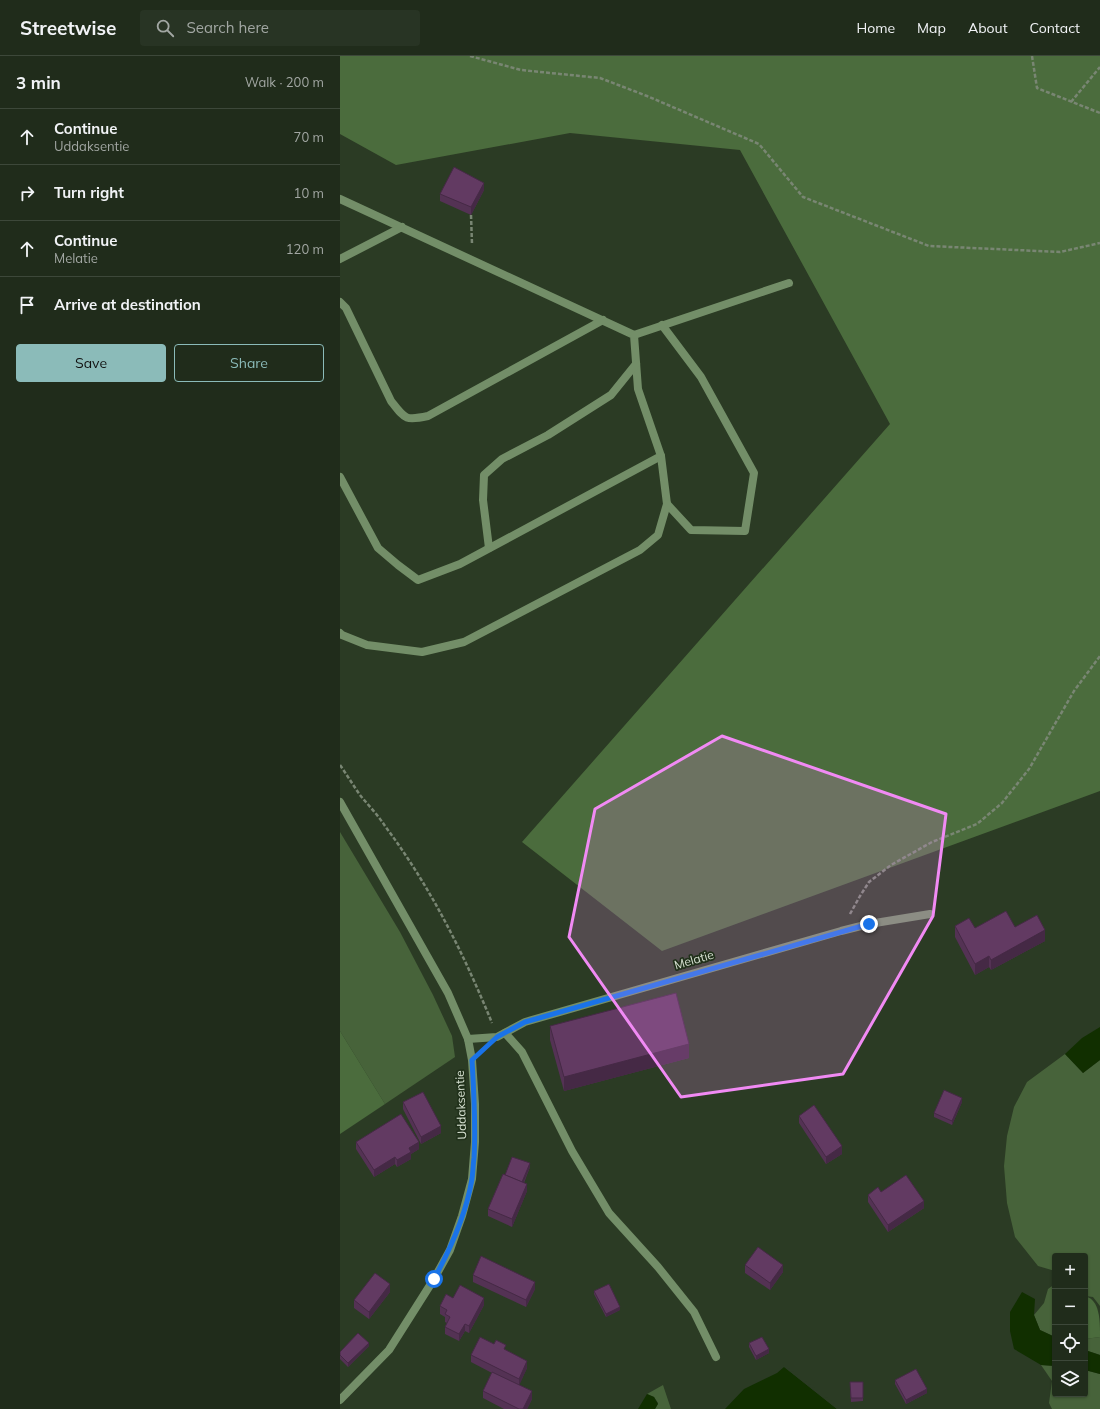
<!DOCTYPE html>
<html lang="en">
<head>
<meta charset="utf-8">
<style>
  :root { --surface:#202c1b; --page:#283424; --text:#f1f3f6; --muted:#a2a7a3; --line:#3d483a; --accent:#8bbbb9 }
  body { margin:0; font-family:Mulish,sans-serif; background:var(--page); color:var(--text) }
  .controls { position:absolute; right:12px; bottom:12px; display:grid; overflow:hidden; border-radius:4px; box-shadow:0 1px 3px #0004 }
  .controls button { width:36px; height:36px; display:grid; place-items:center; padding:0; border:0; border-bottom:1px solid var(--line); background:var(--surface); color:var(--text); font:20px sans-serif }
  .stop { position:absolute; width:12px; height:12px; margin:-9px; border:3px solid #1a73e8; border-radius:50%; background:#fff }
  .stop.end { background:#1a73e8; border-color:#fff; box-shadow:0 1px 4px #0008 }
  .list { margin:0; padding:0; list-style:none }
  h2 { display:flex; justify-content:space-between; align-items:center; height:52px; margin:0; padding:0 16px; font-size:17px }
  h2 small { font-size:13px; font-weight:400; color:var(--muted) }
  .list li { display:grid; grid-template-columns:26px 1fr auto; gap:12px; align-items:center; box-sizing:border-box; height:56px; padding:0 16px; border-top:1px solid var(--line) }
  .list b { display:block; font-size:15px; white-space:nowrap }
  .list p { margin:0; font-size:13px; white-space:nowrap; color:var(--muted) }
  .list em { font-size:13px; font-style:normal; color:var(--muted) }
  .actions { display:flex; gap:8px; padding:12px 16px }
  .actions a { flex:1; padding:9px 0; border:1px solid var(--accent); border-radius:4px; text-align:center; font-size:14px; color:var(--accent) }
  .actions .main { background:var(--accent); color:#111 }
  .icon { flex:none; width:22px; height:22px; fill:none; stroke:currentColor; stroke-width:2; stroke-linecap:round; stroke-linejoin:round }
  .map { position:relative; flex:none; width:760px; height:1353px; overflow:hidden }
  header { display:flex; align-items:center; gap:24px; box-sizing:border-box; height:56px; padding:0 20px; background:var(--surface); border-bottom:1px solid var(--line) }
  header strong { font-size:19px }
  nav { display:flex; gap:22px; margin-inline-start:auto; font-size:14px }
  .search { width:280px; height:36px; background:var(--page); display:flex; align-items:center; gap:10px; box-sizing:border-box; padding:0 14px; border-radius:4px; color:var(--muted); font-size:15px }
  main { display:flex }
  aside { flex:1; background:var(--surface) }
  .map>svg:first-child { display:block }
  .green { fill:#47633a }
  .forest { fill:#4b6c3d }
  .water { fill:#112f00 }
  .pier { fill:#2b3b24 }
  .lines { fill:none; stroke-linecap:round; stroke-linejoin:round }
  .path { stroke:#798673; stroke-width:2.5; stroke-dasharray:4 2; stroke-linecap:butt }
  .lane { stroke:#738e68; stroke-width:8 }
  .street { stroke:#738e68; stroke-width:8 }
  .wall { fill:#543254 }
  .shaded-wall { fill:#452945 }
  .building { fill:#623a62; stroke:#452945 }
  .route { stroke:#1a73e8; stroke-width:5 }
  .marked { fill:#f18af4; fill-opacity:0.2; stroke:#f18af4; stroke-width:3; stroke-linejoin:round }
  .labels { text-anchor:middle; stroke-width:3.5; stroke-linejoin:round; paint-order:stroke }
  .street-label { font-size:12px; fill:#d8e2d3; stroke:#21311b }
</style>
</head>
<body>
<header>
<strong>Streetwise</strong>
<div class="search"><svg class="icon" aria-label="search" viewBox="0 0 24 24"><circle cx="10" cy="10" r="6"/><path d="M15 15l6 6"/></svg>Search here</div>
<nav><a>Home</a><a>Map</a><a>About</a><a>Contact</a></nav>
</header>
<main>
<aside>
<h2>3 min<small>Walk · 200 m</small></h2>
<ul class="list">
<li><svg class="icon" aria-label="ahead" viewBox="0 0 24 24"><path d="M12 20V5M6 11l6-6 6 6"/></svg><div><b>Continue</b><p>Uddaksentie</p></div><em>70 m</em></li>
<li><svg class="icon" aria-label="right" viewBox="0 0 24 24"><path d="M7 20v-9h11M14 6l5 5-5 5"/></svg><div><b>Turn right</b></div><em>10 m</em></li>
<li><svg class="icon" aria-label="ahead" viewBox="0 0 24 24"><path d="M12 20V5M6 11l6-6 6 6"/></svg><div><b>Continue</b><p>Melatie</p></div><em>120 m</em></li>
<li><svg class="icon" aria-label="arrive" viewBox="0 0 24 24"><path d="M6 21V4h12l-3 4 3 4H6"/></svg><div><b>Arrive at destination</b></div></li>
</ul>
<div class="actions"><a class="main">Save</a><a>Share</a></div>
</aside>
<div class="map">
<svg width="760" height="1353" viewBox="0 0 760 1353">
  <rect width="100%" height="100%" fill="#2b3b24"/>
  <g class="green">
    <path d="M0 776 60 876 93 939 112 980 115 1001 45 1048 0 975Z"/>
    <path d="M725 998 743 1017 760 1004V1250L753 1241 745 1240V1200H715V1215L698 1210 675 1181 667 1147 664 1110 667 1080 674 1051 687 1026Z"/>
    <path d="M715 1228V1263L713 1280 700 1274 694 1259 704 1247 708 1233Z"/>
    <path d="M760 1281V1299L745 1294V1283Z"/>
    <path d="M701 1309 715 1310V1338H745V1314L760 1318V1353H712L709 1347 712 1325Z"/>
    <path d="M323 1329 331 1353H315L318 1347 314 1341 307 1338Z"/>
  </g>
  <g class="forest">
    <path d="M0 0H760V735L322 895 182 786 550 368 400 94 230 77 56 109 0 78Z"/>
    <path d="M0 975 45 1048 0 1078Z"/>
    <path d="M745 1240C760 1244 760 1264 760 1281L745 1283Z"/>
  </g>
  <g class="water">
    <path d="M760 971V1004L743 1017 725 998 742 982Z"/>
    <path d="M682 1236 695 1243 694 1259 700 1274 715 1281V1310L701 1309 674 1293 670 1275V1256Z"/>
    <path d="M745 1294 760 1299V1318L745 1314Z"/>
    <path d="M444 1311 497 1353H385L404 1333 437 1317Z"/>
    <path d="M307 1338 314 1341 318 1348 315 1353H298Z"/>
  </g>
  <path class="pier" d="M444 1309 499 1351V1353H497L443 1310Z"/>
  <g class="lines">
    <g class="path">
      <path d="M130 0 181 14 260 22 307 40 419 88 463 141 589 190 720 196 760 187"/>
      <path d="M692 0 697 32 760 57"/>
      <path d="M731 46 760 11"/>
      <path d="M131 159 132 188"/>
      <path d="M0 709C7 719 13 729 20 739 28 749 38 759 45 770 90 830 124 898 152 967"/>
      <path d="M510 858 520 840 529 826 551 809 592 786 637 768 662 747 689 713 734 635 760 600"/>
    </g>
    <g class="lane">
      <path d="M0 143 294 279 298 333 321 400 120 508 78 524 58 509 38 492 0 421"/>
      <path d="M0 203 62 171"/>
      <path d="M0 246 6 252 51 345C65 363 65 365 88 360L263 264"/>
      <path d="M294 279 449 227"/>
      <path d="M165 977 182 996 232 1095 269 1157 318 1211 354 1256 376 1301"/>
    </g>
    <g class="street">
      <path d="M321 400 327 448 351 474 405 475 414 417 361 321 322 269"/>
      <path d="M149 492 143 444 144 419 162 403 208 379 271 339 296 308"/>
      <path d="M0 577 2 579 27 589 82 596 124 586 300 494 318 479 327 448"/>
      <path d="M0 746 108 937 128 983 132 1004 135 1048V1086L132 1123 122 1160 110 1194 94 1223 49 1294 0 1344"/>
      <path d="M128 983 157 981 185 966 501 875 529 868 590 858"/>
    </g>
  </g>
  <g class="wall">
    <path d="M144 134 131 159 100 145V138Z"/>
    <path d="M615 870 635 872 675 871 705 885 651 914 649 911 635 919 615 881Z"/>
    <path d="M210 970 349 1002 224 1035 210 984Z"/>
    <path d="M63 1046 101 1077 81 1088 63 1053Z"/>
    <path d="M622 1046 612 1069 594 1061V1057Z"/>
    <path d="M459 1060 502 1098 486 1108 459 1067Z"/>
    <path d="M16 1086 79 1093 71 1098V1103L57 1111 55 1108 34 1121 16 1093Z"/>
    <path d="M190 1111 184 1127 187 1135 172 1171 148 1160V1153L165 1119Z"/>
    <path d="M528 1139 584 1152 548 1176 528 1146Z"/>
    <path d="M405 1209 443 1216 430 1234 405 1217Z"/>
    <path d="M133 1219 195 1233 186 1251 133 1226Z"/>
    <path d="M254 1235 280 1254 266 1261 254 1238Z"/>
    <path d="M50 1236 29 1263 14 1252V1244Z"/>
    <path d="M113 1242 144 1249 129 1277 125 1275 119 1285 105 1278V1271L107 1267 105 1266V1261L100 1258V1250Z"/>
    <path d="M409 1287 429 1297 416 1304 409 1291Z"/>
    <path d="M154 1288 166 1294 187 1312 179 1329 192 1343 187 1353H164L143 1342V1335L152 1317 131 1306V1299Z"/>
    <path d="M29 1290 8 1311 0 1303V1296Z"/>
    <path d="M555 1324 587 1337 566 1348 555 1328Z"/>
    <path d="M510 1326H523V1345L511 1346Z"/>
  </g>
  <g class="shaded-wall">
    <path d="M144 127V134L131 159V151Z"/>
    <path d="M705 874V885L651 914V904Z"/>
    <path d="M649 900V911L635 919V908Z"/>
    <path d="M349 988V1002L224 1035V1021Z"/>
    <path d="M622 1042V1046L612 1069V1065Z"/>
    <path d="M101 1070V1077L81 1088V1081Z"/>
    <path d="M79 1086V1093L71 1098V1103L57 1111V1104L69 1092Z"/>
    <path d="M502 1090V1098L486 1108V1101Z"/>
    <path d="M55 1101V1108L34 1121V1114Z"/>
    <path d="M190 1107V1111L182 1130V1126Z"/>
    <path d="M187 1128V1135L172 1171V1163Z"/>
    <path d="M584 1145V1152L548 1176V1169Z"/>
    <path d="M443 1209V1216L430 1234V1227Z"/>
    <path d="M195 1226V1233L186 1251V1244Z"/>
    <path d="M50 1228V1236L29 1263V1256Z"/>
    <path d="M144 1242V1249L129 1277V1270Z"/>
    <path d="M280 1251V1254L266 1261V1258Z"/>
    <path d="M125 1268V1275L119 1285V1278Z"/>
    <path d="M29 1287V1290L8 1311V1307Z"/>
    <path d="M429 1293V1297L416 1304V1300Z"/>
    <path d="M187 1305V1312L179 1330V1323Z"/>
    <path d="M587 1333V1337L566 1348V1344Z"/>
    <path d="M192 1335V1343L187 1353H183Z"/>
  </g>
  <g class="building">
    <path d="M114 111 144 127 131 151 100 138Z"/>
    <path d="M666 855 675 871 697 859 705 874 651 904 649 900 635 908 615 870 629 862 635 872Z"/>
    <path d="M336 937 349 988 224 1021 210 970Z"/>
    <path d="M604 1034 622 1042 612 1065 594 1057Z"/>
    <path d="M83 1036 101 1070 81 1081 63 1046Z"/>
    <path d="M474 1049 502 1090 486 1101 459 1060Z"/>
    <path d="M61 1058 79 1086 69 1092 71 1096 57 1104 55 1101 34 1114 16 1086Z"/>
    <path d="M172 1101 190 1107 182 1126 165 1119Z"/>
    <path d="M163 1118 187 1128 172 1163 148 1153Z"/>
    <path d="M566 1119 584 1145 548 1169 528 1139 538 1131 541 1136Z"/>
    <path d="M418 1191 443 1209 430 1227 405 1209Z"/>
    <path d="M141 1200 195 1226 186 1244 133 1219Z"/>
    <path d="M35 1217 50 1228 29 1256 14 1244Z"/>
    <path d="M269 1228 280 1251 266 1258 254 1235Z"/>
    <path d="M120 1229 144 1242 129 1270 125 1268 119 1278 105 1271 110 1261 105 1258 107 1254 100 1250 106 1238 113 1242Z"/>
    <path d="M18 1277 29 1287 8 1307 0 1299V1296Z"/>
    <path d="M140 1281 154 1288 156 1284 166 1289 164 1293 187 1305 179 1323 131 1299Z"/>
    <path d="M422 1281 429 1293 416 1300 409 1287Z"/>
    <path d="M576 1313 587 1333 566 1344 555 1324Z"/>
    <path d="M152 1316 192 1335 183 1353H179L143 1335Z"/>
    <path d="M510 1326H523V1342H511Z"/>
  </g>
  <g class="lines">
    <path class="route" d="M94 1223C111 1192 126 1159 132 1123 133 1116 133 1109 134 1102 136 1069 134 1037 132 1004L157 981 185 966 529 868"/>
  </g>
  <path class="marked" d="M382 680 606 758 593 860 503 1018 341 1041 229 881 255 753Z"/>
  <g class="labels">
    <g class="street-label">
      <text transform="translate(354 904) rotate(-16)" y="4">Melatie</text>
      <text transform="translate(121 1049) rotate(-92)" y="4">Uddaksentie</text>
    </g>
  </g>
</svg>
<div class="controls">
<button>+</button>
<button>−</button>
<button><svg class="icon" aria-label="locate" viewBox="0 0 24 24"><circle cx="12" cy="12" r="6"/><path d="M12 2v4M12 18v4M2 12h4M18 12h4"/></svg></button>
<button><svg class="icon" aria-label="layers" viewBox="0 0 24 24"><path d="M12 4l9 5-9 5-9-5zM3 14l9 5 9-5"/></svg></button>
</div>
<div class="stop" style="left:94px;top:1223px"></div>
<div class="stop end" style="left:529px;top:868px"></div>
</div>
</main>
</body>
</html>
